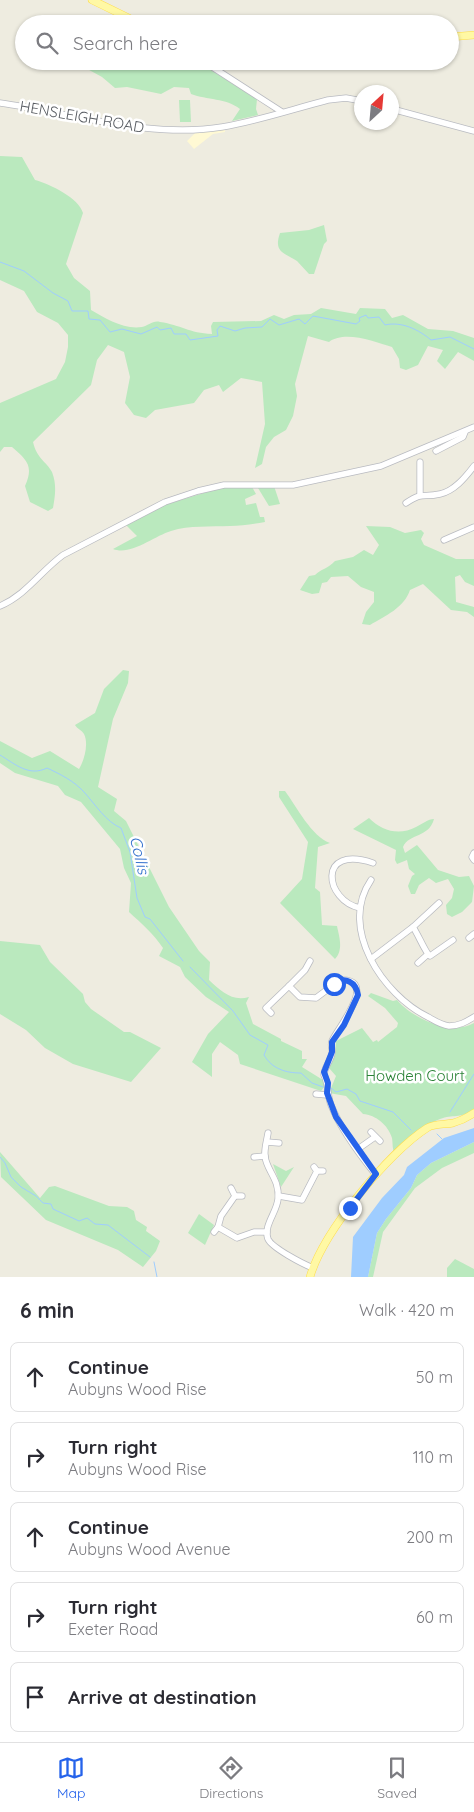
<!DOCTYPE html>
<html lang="en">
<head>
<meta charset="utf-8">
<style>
  :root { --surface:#fff; --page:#f2f2f3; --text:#2b2b33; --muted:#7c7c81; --line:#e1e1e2; --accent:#2563eb }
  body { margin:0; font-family:Quicksand,sans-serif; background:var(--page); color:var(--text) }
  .compass { position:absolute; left:354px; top:85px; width:45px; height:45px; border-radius:50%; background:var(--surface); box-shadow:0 1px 4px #0004; rotate:26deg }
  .stop { position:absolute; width:15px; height:15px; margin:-11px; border:4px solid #2563eb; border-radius:50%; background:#fff }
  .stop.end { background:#2563eb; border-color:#fff; box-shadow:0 1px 5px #0008 }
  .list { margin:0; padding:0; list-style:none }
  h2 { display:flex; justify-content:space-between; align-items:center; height:65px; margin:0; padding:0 20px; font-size:21px }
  h2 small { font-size:16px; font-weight:400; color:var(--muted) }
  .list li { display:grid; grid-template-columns:32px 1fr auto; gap:15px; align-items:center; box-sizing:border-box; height:70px; margin:0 10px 10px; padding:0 10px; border:1px solid var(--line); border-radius:8px }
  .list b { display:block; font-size:19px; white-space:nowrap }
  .list p { margin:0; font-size:16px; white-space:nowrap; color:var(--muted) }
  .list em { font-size:16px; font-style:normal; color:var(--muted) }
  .icon { flex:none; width:28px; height:28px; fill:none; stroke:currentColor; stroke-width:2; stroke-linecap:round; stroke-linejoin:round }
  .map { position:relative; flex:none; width:474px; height:1277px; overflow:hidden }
  .search { position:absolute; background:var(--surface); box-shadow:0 1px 4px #0004; left:15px; right:15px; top:15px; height:55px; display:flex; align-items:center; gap:12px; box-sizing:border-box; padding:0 18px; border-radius:28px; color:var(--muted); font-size:19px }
  .sheet { height:465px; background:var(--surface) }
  nav { display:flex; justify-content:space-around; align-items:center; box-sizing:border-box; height:70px; border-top:1px solid var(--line); background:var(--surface); font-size:14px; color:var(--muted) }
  nav a { display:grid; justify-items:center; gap:2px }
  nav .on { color:var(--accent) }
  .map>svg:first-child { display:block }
  .commercial { fill:#fff9d4 }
  .green { fill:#bae9be }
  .water { fill:#9fcdff }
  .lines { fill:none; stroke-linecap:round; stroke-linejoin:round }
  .stream { stroke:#9fcdff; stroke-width:1 }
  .minor-casing { stroke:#b9bbc1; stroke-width:7 }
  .major-casing { stroke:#ffdc48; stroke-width:8 }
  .minor { stroke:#fff; stroke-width:5.5 }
  .major { stroke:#fff8a4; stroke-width:7 }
  .route { stroke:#2563eb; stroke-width:6 }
  .labels { text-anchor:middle; stroke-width:5; stroke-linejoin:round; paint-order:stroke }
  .street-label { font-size:15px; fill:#595d63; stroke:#fff }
  .park-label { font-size:15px; fill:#2a8236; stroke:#fff }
  .water-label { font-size:16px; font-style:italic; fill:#3673cf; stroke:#fff }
</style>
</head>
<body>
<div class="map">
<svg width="474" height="1277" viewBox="0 0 474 1277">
  <rect width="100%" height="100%" fill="#eeece0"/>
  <path class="commercial" d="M225 129V132L213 134 194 149 187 141 198 130Z"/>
  <g class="green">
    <path d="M63 61H141L158 66 164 61 198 62 257 99 256 109 258 115 232 121 240 109C226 98 207 100 191 94L189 88 174 87 161 94 127 87 115 88 102 77 80 65Z"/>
    <path d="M179 100H190L191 122H180Z"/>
    <path d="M0 156 22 157 35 180C50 184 79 198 83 213L66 264 74 278 90 291 91 310C105 318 124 330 142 327 148 326 153 320 160 322 181 325 189 333 212 334L211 326 213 322 261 321 274 315 284 319 294 315 311 314 321 308 356 314 360 308 385 309 392 318 403 315 428 329 453 331 474 338V361L458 352 445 369 437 361 443 350 428 346 418 365 406 370 400 368 399 359 392 347C375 342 345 330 329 342L308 336 295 384 297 396 293 416 286 430 274 437 266 447 262 464 255 468 265 424 262 382 241 378 223 392 219 385 204 390 194 403 155 410 146 418 134 415 125 403 130 377 124 352 108 345 97 360 91 385 33 442C37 459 46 461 52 472 57 485 55 496 53 508L48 511 30 502 25 486C34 466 27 460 12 447H4L0 452V403L56 379 65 362 68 347V335L58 323 37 312 24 291 0 280Z"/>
    <path d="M324 225 327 241 324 244 314 274H309C305 270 301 265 297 261 285 253 273 253 280 233L309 230Z"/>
    <path d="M274 486 280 504 269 506 258 488Z"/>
    <path d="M223 487H252L256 494 245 499 246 505 256 503 260 517H264L265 522C253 524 241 526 230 526 210 527 190 525 171 531 154 536 131 556 113 549L137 536 126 525 158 507Z"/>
    <path d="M366 526 390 527 405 533 421 530 424 533 421 539 424 545 456 559H474V586L465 582 460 575 455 577 456 602 474 607V617L467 612 451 610 423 584 410 590C404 608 385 616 370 625L362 624 366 612 374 602V592L361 587 348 576 331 577 327 582 322 583 319 593 312 594 300 590 309 576 315 575C321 569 329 568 335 561L353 557 364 550 373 555 379 545Z"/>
    <path d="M123 670 129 671 128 683 113 719 98 787 117 799 114 811 126 821 169 907 199 951 210 962 209 980C221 991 232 1002 249 997L246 1003 253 1024 281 1039V1041L302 1051V1059H307L302 1067 323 1080 325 1086 321 1091 240 1064 238 1055 220 1042 212 1054V1077L192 1062 208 1034 229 1012 206 997 185 977 180 967 159 956 163 948C153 933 142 924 129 912L131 883 124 868 120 849 81 802 65 795 58 786 15 773 0 763V741L32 758 50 751 79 769C84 761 89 744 84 734 82 730 77 729 75 725L95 713 104 689Z"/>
    <path d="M279 791H285C297 807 311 836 330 843L318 847 315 888 320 892 322 925 337 926C339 936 344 950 335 959L280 903 302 879 308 842 279 797Z"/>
    <path d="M369 818C382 831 399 836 416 827 422 824 428 819 434 819 429 838 409 833 403 847L405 853 417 845 438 870 459 877 469 876 474 886 472 902 462 912 452 917 447 914 446 905 452 898 454 889 448 879 436 883 429 878 419 885 415 894H411L408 886 412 876 415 874 409 869 407 860 397 864 395 860 396 850 353 829Z"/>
    <path d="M0 941 40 945 50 962 83 994 85 1002 91 1009 124 1032H130L161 1048 131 1082 73 1064 45 1048 26 1030 0 1014Z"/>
    <path d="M371 993 393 1001 397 1000C413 1019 452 1036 474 1023V1110C459 1119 453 1114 440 1119 422 1125 409 1142 395 1154 392 1149 393 1144 392 1138 388 1125 376 1115 363 1114L346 1096 329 1093 336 1076 329 1068 335 1056 336 1041 362 1028 373 1042 377 1040 378 1042 397 1027 398 1023 385 1008 368 996Z"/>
    <path d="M474 1142V1153L442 1168 415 1188 383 1232 373 1277H368L377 1233 386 1219 411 1188 417 1175 431 1163Z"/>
    <path d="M0 1152 40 1198 49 1187 55 1186 109 1206 127 1207 134 1211 136 1220 147 1227 146 1231 160 1241 156 1251 143 1267 118 1250 46 1220 1 1177Z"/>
    <path d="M273 1164 286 1171 294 1167 281 1187Z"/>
    <path d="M199 1214 214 1225 205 1245 188 1233Z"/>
    <path d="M455 1259 474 1269V1277H447V1268Z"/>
  </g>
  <path class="water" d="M474 1128V1142L431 1163 417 1175 411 1188 386 1219 377 1233 368 1277H351L353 1237 382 1198 404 1175 407 1167 444 1138Z"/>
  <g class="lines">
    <g class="stream">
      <path d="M0 262 24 271 53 293 68 301 72 311H88L89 319 100 320 110 332 122 329 141 334 157 327 160 330 171 328 174 334H186L190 340 218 336 217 330 220 326 235 331 245 328 262 327 270 319 279 325 299 319 305 324 313 316 356 324 360 321 359 318 366 315 368 318 379 317 385 325C402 321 419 330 431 340L450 337 474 349"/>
      <path d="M0 755C15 764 29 777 47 768 60 774 74 781 84 792 95 804 106 822 121 828L130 852 137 898 145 917 150 919 183 961"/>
      <path d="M190 967 233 1011 250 1035 268 1045 264 1055C272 1069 286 1073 301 1073L312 1083 323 1087"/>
      <path d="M331 1088 336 1092 347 1089 356 1094 360 1101 393 1112 411 1130"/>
      <path d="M450 1112 474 1074"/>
      <path d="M437 1134 442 1139"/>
      <path d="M0 1157 5 1163 11 1177 21 1187 36 1196 43 1203 51 1204 53 1209 79 1221 87 1218 95 1224 108 1225 150 1257"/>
      <path d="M154 1262 157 1277"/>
    </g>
    <g class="minor-casing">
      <g id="minor">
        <path d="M203 61 282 112"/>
        <path d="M0 103C70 113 151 139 222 127 258 121 293 109 328 100L346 98 362 101"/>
        <path d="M392 109 474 131"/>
        <path d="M436 451 463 437 465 432"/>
        <path d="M420 462V494"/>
        <path d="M406 503C424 491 422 498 440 494 454 491 465 478 474 466"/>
        <path d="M444 540 474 527"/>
        <path d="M0 606C26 595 41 571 63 555L165 502 198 491 224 485H293L381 466 474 427"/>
        <path d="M474 853 472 857 474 860"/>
        <path d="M371 880C338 928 383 995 428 1017 435 1021 441 1025 449 1026 459 1026 466 1022 474 1017"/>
        <path d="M439 903 413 927C418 934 426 954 430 956L453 940"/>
        <path d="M360 908C325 901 316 844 373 863"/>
        <path d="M469 938 474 934"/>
        <path d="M371 959 413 927"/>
        <path d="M310 961 305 970 289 986 300 997 316 998 340 980C380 978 337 1029 332 1041 330 1046 333 1049 332 1053 331 1061 324 1067 324 1075 329 1085 327 1095 331 1105 341 1130 359 1154 376 1175"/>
        <path d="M418 963 427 955"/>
        <path d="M271 1013 266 1008 289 986"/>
        <path d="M316 1094 327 1095"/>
        <path d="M371 1132 380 1141"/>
        <path d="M268 1133C267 1140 264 1149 265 1156 266 1170 280 1179 278 1199 277 1212 263 1226 268 1239 272 1248 303 1264 313 1268"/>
        <path d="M267 1142 279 1143"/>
        <path d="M358 1149 375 1137"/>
        <path d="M254 1157 265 1156"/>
        <path d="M314 1167 317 1171H323"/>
        <path d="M235 1196H242"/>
        <path d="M279 1196 302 1200 317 1171"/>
        <path d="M218 1227 221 1216 235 1196 231 1188"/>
        <path d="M214 1232 218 1227 237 1238 254 1232H267"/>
      </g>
    </g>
    <g class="major-casing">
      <g id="major">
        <path d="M92 0 141 24"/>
        <path d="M450 37 474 35"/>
        <path d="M310 1277C323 1232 388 1153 427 1128 435 1123 444 1125 453 1123 460 1121 468 1117 474 1113"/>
      </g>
    </g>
    <use href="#minor" class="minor"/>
    <use href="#major" class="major"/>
  </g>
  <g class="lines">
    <path class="route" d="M334 984C345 976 356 982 358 995L344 1025 332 1042V1052L324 1072 328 1083 327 1093 336 1117 376 1174 350 1208"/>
  </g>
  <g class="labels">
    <g class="street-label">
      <text transform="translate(82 117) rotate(10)" y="5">HENSLEIGH ROAD</text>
    </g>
    <g class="park-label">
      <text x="415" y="1081">Howden Court</text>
    </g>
    <g class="water-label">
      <text transform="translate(140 855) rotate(77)" y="6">Collis</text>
    </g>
  </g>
</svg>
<svg class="compass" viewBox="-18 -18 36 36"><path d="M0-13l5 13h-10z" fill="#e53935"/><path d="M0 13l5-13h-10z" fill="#7c7c81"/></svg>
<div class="stop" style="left:334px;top:984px"></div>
<div class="stop end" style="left:350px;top:1208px"></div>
<div class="search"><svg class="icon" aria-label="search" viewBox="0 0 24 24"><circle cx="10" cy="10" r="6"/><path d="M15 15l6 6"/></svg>Search here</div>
</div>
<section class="sheet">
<h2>6 min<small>Walk · 420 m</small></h2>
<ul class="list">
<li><svg class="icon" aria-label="ahead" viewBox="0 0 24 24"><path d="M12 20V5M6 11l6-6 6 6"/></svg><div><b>Continue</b><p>Aubyns Wood Rise</p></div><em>50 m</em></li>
<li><svg class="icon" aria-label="right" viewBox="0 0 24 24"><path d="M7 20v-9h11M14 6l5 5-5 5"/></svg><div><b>Turn right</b><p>Aubyns Wood Rise</p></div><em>110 m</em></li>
<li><svg class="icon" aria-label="ahead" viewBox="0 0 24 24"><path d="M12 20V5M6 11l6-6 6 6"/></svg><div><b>Continue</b><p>Aubyns Wood Avenue</p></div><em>200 m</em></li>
<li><svg class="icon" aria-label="right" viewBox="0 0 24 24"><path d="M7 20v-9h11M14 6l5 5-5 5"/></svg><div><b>Turn right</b><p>Exeter Road</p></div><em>60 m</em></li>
<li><svg class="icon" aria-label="arrive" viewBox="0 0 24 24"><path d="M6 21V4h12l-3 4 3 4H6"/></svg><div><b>Arrive at destination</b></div></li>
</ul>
</section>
<nav>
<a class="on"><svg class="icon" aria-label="map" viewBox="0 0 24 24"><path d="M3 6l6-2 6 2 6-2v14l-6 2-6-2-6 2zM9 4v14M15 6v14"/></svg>Map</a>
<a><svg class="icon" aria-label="directions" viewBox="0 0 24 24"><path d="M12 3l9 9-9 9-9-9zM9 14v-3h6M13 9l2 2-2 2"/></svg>Directions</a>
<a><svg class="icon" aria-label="saved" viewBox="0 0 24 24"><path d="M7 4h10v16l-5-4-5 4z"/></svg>Saved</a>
</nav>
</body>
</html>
